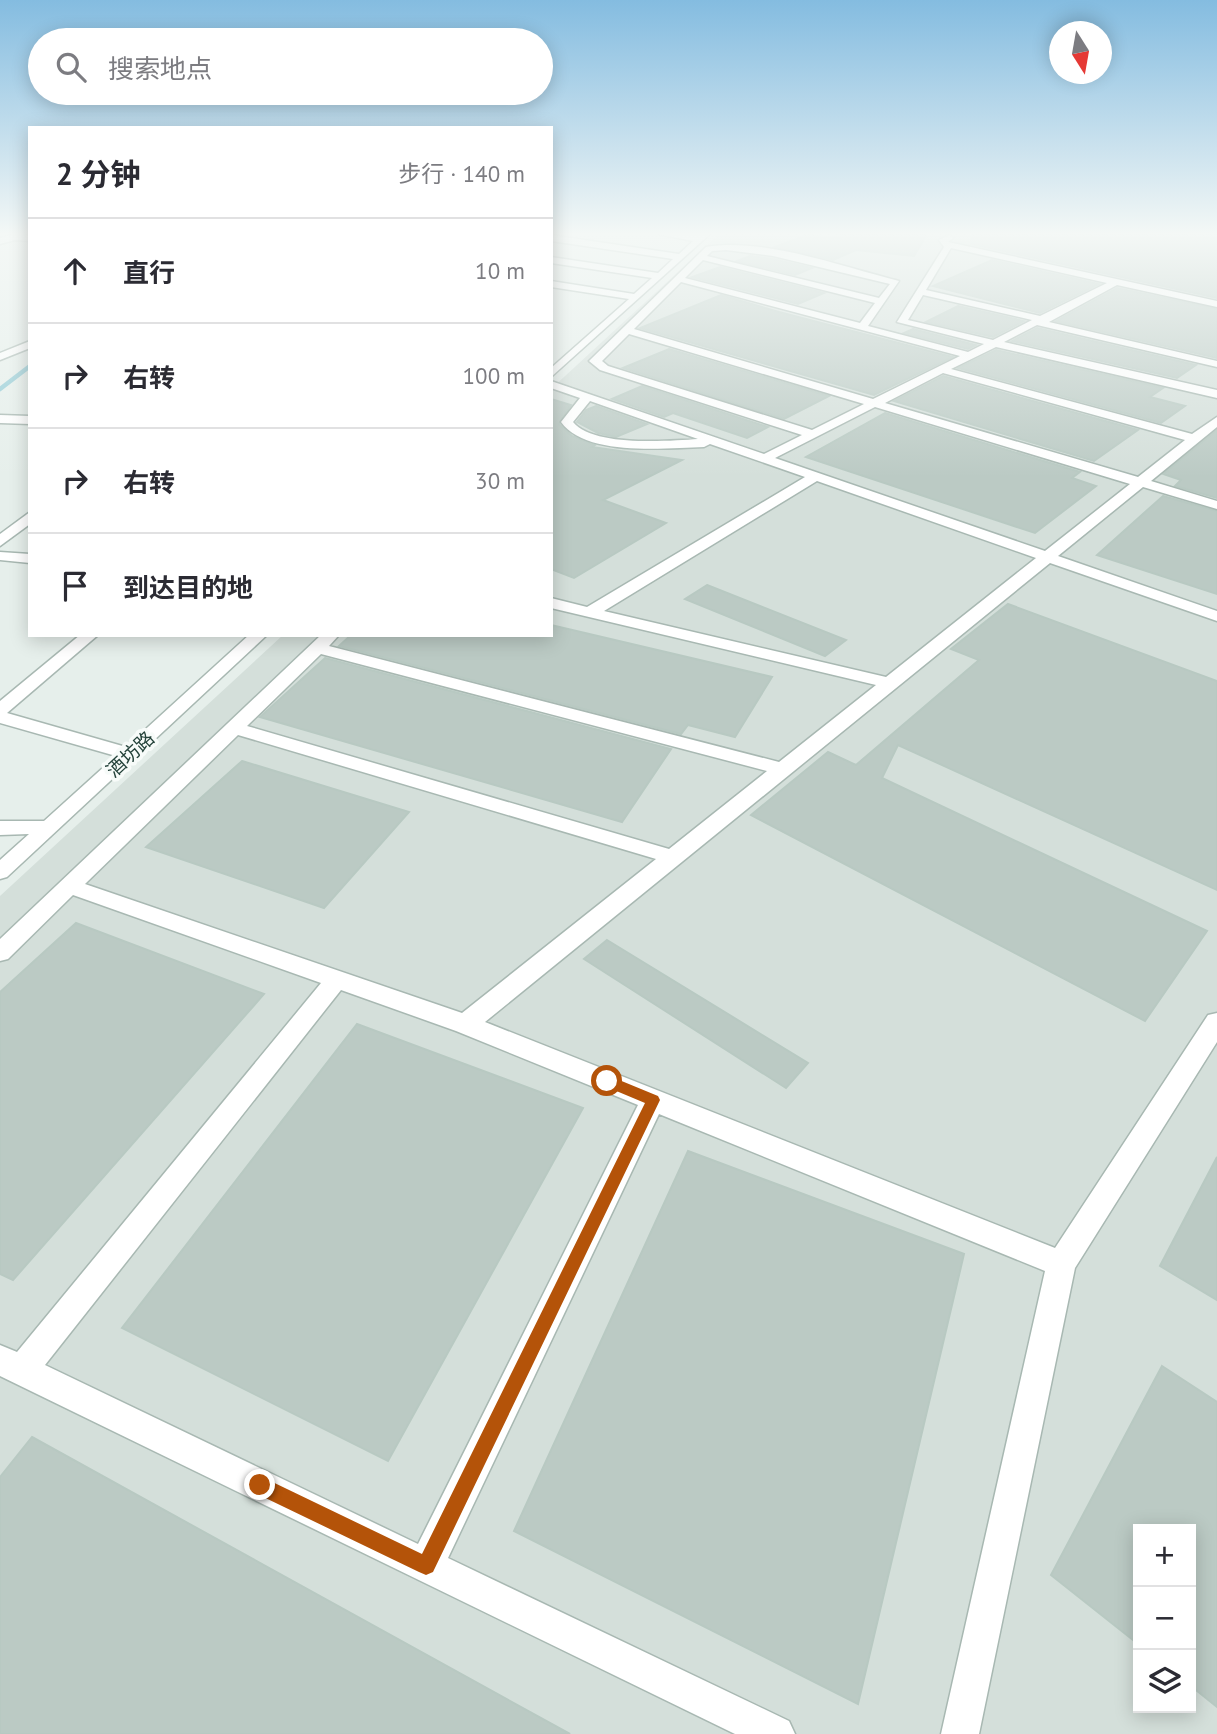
<!DOCTYPE html>
<html lang="zh">
<head>
<meta charset="utf-8">
<style>
  :root { --surface:#fff; --page:#f2f2f3; --text:#2b2b33; --muted:#7c7c81; --line:#e1e1e2 }
  body { margin:0; font-family:"PT Sans","Noto Sans SC",sans-serif; background:var(--page); color:var(--text) }
  .controls { position:absolute; right:21px; bottom:21px; display:grid; overflow:hidden; border-radius:0px; box-shadow:0 4px 18px #0003 }
  .controls button { width:63px; height:63px; display:grid; place-items:center; padding:0; border:0; border-bottom:2px solid var(--line); background:var(--surface); color:var(--text); font:35px sans-serif }
  .compass { position:absolute; left:1049px; top:21px; width:63px; height:63px; border-radius:50%; background:var(--surface); box-shadow:0 4px 18px #0003; rotate:169deg }
  .stop { position:absolute; width:21px; height:21px; margin:-16px; border:5px solid #b45309; border-radius:50%; background:#fff }
  .stop.end { background:#b45309; border-color:#fff; box-shadow:0 2px 7px #0008 }
  .list { margin:0; padding:0; list-style:none }
  h2 { display:flex; justify-content:space-between; align-items:center; height:91px; margin:0; padding:0 28px; font-size:30px }
  h2 small { font-size:23px; font-weight:400; color:var(--muted) }
  .list li { display:grid; grid-template-columns:46px 1fr auto; gap:21px; align-items:center; box-sizing:border-box; height:105px; padding:0 28px; border-top:2px solid var(--line) }
  .list b { display:block; font-size:26px; white-space:nowrap }
  .list em { font-size:23px; font-style:normal; color:var(--muted) }
  .icon { flex:none; width:38px; height:38px; fill:none; stroke:currentColor; stroke-width:2; stroke-linecap:round; stroke-linejoin:round }
  .map { position:relative; flex:none; width:1217px; height:1734px; overflow:hidden }
  .search { position:absolute; background:var(--surface); box-shadow:0 4px 18px #0003; left:28px; top:28px; width:525px; height:77px; display:flex; align-items:center; gap:18px; box-sizing:border-box; padding:0 24px; border-radius:38px; color:var(--muted); font-size:26px }
  .panel { position:absolute; background:var(--surface); box-shadow:0 4px 18px #0003; left:28px; top:126px; width:525px; height:511px; border-radius:0px }
  .map>svg:first-child { display:block }
  .built { fill:#d4dfda; fill-rule:evenodd }
  .lines { fill:none; stroke-linecap:round; stroke-linejoin:round }
  .stream { stroke:#8ec9d4; stroke-width:4.5 }
  .building { fill:#bbcac4; stroke:#b8c9c2; stroke-width:2 }
  .minor-casing { stroke:#a8b8b2; stroke-width:3 }
  .minor { fill:#fff; fill-rule:evenodd }
  .route { fill:#b45309 }
  .labels { text-anchor:middle; stroke-width:7; stroke-linejoin:round; paint-order:stroke }
  .street-label { font-size:19px; fill:#24423a; stroke:#f7fbf9 }
</style>
</head>
<body>
<div class="map">
<svg width="1217" height="1734" viewBox="0 0 1217 1734">
  <rect width="100%" height="100%" fill="#e6efeb"/>
  <path class="built" d="M719 234H1217V1734H0V896L283 635H551V389ZM1138 1529H1191V1708H1138Z"/>
  <g class="lines">
    <path class="stream" d="M0 389 30 366"/>
  </g>
  <g class="building">
    <path d="M839 234H927L914 256 856 250 833 260 775 247 807 235 838 238Z"/>
    <path d="M972 234H1217V298L971 244Z"/>
    <path d="M750 256 773 259 812 268 795 275 737 261Z"/>
    <path d="M992 260 1099 284 1040 313 933 286Z"/>
    <path d="M720 267 824 293 798 304 692 277Z"/>
    <path d="M1117 288 1217 309V358L1056 321Z"/>
    <path d="M721 295 779 312 953 357 874 395 640 328Z"/>
    <path d="M958 306 1024 321 993 337 926 322Z"/>
    <path d="M1037 328 1196 365 1177 378 1012 341Z"/>
    <path d="M913 329 976 345 968 349 904 333Z"/>
    <path d="M669 349 829 396 784 419 623 368Z"/>
    <path d="M996 350 1163 388 1150 397 1185 406 1161 423 958 368Z"/>
    <path d="M943 376 1138 430 1094 461 894 401Z"/>
    <path d="M642 386 768 427 747 438 673 413 664 417 612 399Z"/>
    <path d="M551 399 571 405 559 424 572 436 595 445 592 447 682 460 603 500 666 523 574 578 551 569Z"/>
    <path d="M596 406 647 424 616 437 598 433 577 422 586 410Z"/>
    <path d="M885 413 1080 472 1072 478 1096 486 1035 533 806 457Z"/>
    <path d="M1217 430V498L1175 486 1181 480 1163 474Z"/>
    <path d="M1163 496 1217 511V594L1097 555Z"/>
    <path d="M707 585 846 640 825 656 685 599Z"/>
    <path d="M1008 604 1217 681V890L898 745 882 778 1207 931 1145 1021 751 815 828 752 856 765 979 660 951 649Z"/>
    <path d="M551 625 772 677 735 737 688 725 681 734 339 646 351 635H551Z"/>
    <path d="M325 658 671 749 622 822 260 717Z"/>
    <path d="M242 761 409 812 324 908 146 847Z"/>
    <path d="M76 923 264 994 13 1280 0 1274V992Z"/>
    <path d="M607 940 808 1063 786 1088 584 959Z"/>
    <path d="M357 1024 583 1108 388 1461 122 1328Z"/>
    <path d="M688 1151 964 1254 858 1704 514 1531Z"/>
    <path d="M1217 1157V1300L1160 1266Z"/>
    <path d="M1162 1366 1217 1402V1707L1191 1686V1529H1138V1644L1051 1575Z"/>
    <path d="M32 1437 570 1734H0V1477Z"/>
  </g>
  <g class="lines">
    <g class="minor-casing">
      <g id="minor">
        <path d="M15 234 30 235V241L15 240 0 244V238Z"/>
        <path d="M658 234H710L551 377V368L629 299 551 287V281L634 294 652 278 551 263V257L658 273 673 259 551 241V235L679 254 693 241Z"/>
        <path d="M949 235 953 238 948 242 1217 301V307L1117 285 1049 322 1217 361V367L1037 325 1004 342 1217 390V398L996 347 951 369 1192 434 1217 417V427L1151 481 1217 501V509L1143 487 1058 556 1217 611V621L1050 563 485 1022 1055 1248 1208 1015 1217 1013V1042L1075 1268 979 1734H941L1045 1271 659 1114 448 1558 789 1721 795 1734H735L0 1376V1345L17 1352 321 983 73 895 8 959 0 961V939L321 635H339L329 646 779 762 876 685 551 608V598L587 607 805 477 710 444 704 447C665 448 586 457 561 422L580 398 551 388V381L764 454 802 435 600 370 589 361 706 247C763 237 843 267 899 281L868 326 968 352 984 344 897 322 944 247 939 240ZM951 248 1107 283 1040 316 926 290ZM726 250 773 256 890 284 879 298 707 256 712 251ZM703 260 875 303 860 323 685 278ZM681 282 960 356 873 399 634 329ZM923 295 1032 320 993 340 908 320ZM629 334 864 404 812 430 608 366 602 361ZM943 373 1185 440 1138 477 885 403ZM590 401 698 439C668 441 593 447 573 422ZM875 407 1130 484 1045 551 775 458ZM817 481 1036 558 886 677 604 611ZM321 654 767 771 669 849 247 726ZM238 735 656 859 462 1013 85 884ZM341 990 456 1031 638 1105 418 1544 45 1365Z"/>
        <path d="M30 341V348L0 360V353Z"/>
        <path d="M0 415 30 416V424L0 423Z"/>
        <path d="M30 512V524L0 546V534Z"/>
        <path d="M0 552 30 554V563L0 560Z"/>
        <path d="M80 635H98L7 713 126 747 249 635H267L7 877 0 879V860L29 834 0 835V821H44L116 756 0 723V701Z"/>
      </g>
    </g>
    <use href="#minor" class="minor"/>
  </g>
  <linearGradient id="sky" x2="0" y2="1"><stop stop-color="#84bce0"/><stop offset="0.49" stop-color="#f4f8f6"/><stop offset="1" stop-color="#f4f8f6" stop-opacity="0"/></linearGradient>
  <rect width="1217" height="477" fill="url(#sky)"/>
  <path class="route" d="M607 1075 658 1096 660 1100 433 1572 426 1575 419 1572 253 1492 251 1485 253 1479 260 1476 422 1554 645 1103 602 1085V1077Z"/>
  <g class="labels">
    <g class="street-label">
      <text transform="translate(130 754) rotate(-43)" y="7">酒坊路</text>
    </g>
  </g>
</svg>
<div class="controls">
<button>+</button>
<button>−</button>
<button><svg class="icon" aria-label="layers" viewBox="0 0 24 24"><path d="M12 4l9 5-9 5-9-5zM3 14l9 5 9-5"/></svg></button>
</div>
<svg class="compass" viewBox="-18 -18 36 36"><path d="M0-13l5 13h-10z" fill="#e53935"/><path d="M0 13l5-13h-10z" fill="#7c7c81"/></svg>
<div class="stop" style="left:607px;top:1081px"></div>
<div class="stop end" style="left:260px;top:1485px"></div>
<div class="search"><svg class="icon" aria-label="search" viewBox="0 0 24 24"><circle cx="10" cy="10" r="6"/><path d="M15 15l6 6"/></svg>搜索地点</div>
<section class="panel">
<h2>2 分钟<small>步行 · 140 m</small></h2>
<ul class="list">
<li><svg class="icon" aria-label="ahead" viewBox="0 0 24 24"><path d="M12 20V5M6 11l6-6 6 6"/></svg><div><b>直行</b></div><em>10 m</em></li>
<li><svg class="icon" aria-label="right" viewBox="0 0 24 24"><path d="M7 20v-9h11M14 6l5 5-5 5"/></svg><div><b>右转</b></div><em>100 m</em></li>
<li><svg class="icon" aria-label="right" viewBox="0 0 24 24"><path d="M7 20v-9h11M14 6l5 5-5 5"/></svg><div><b>右转</b></div><em>30 m</em></li>
<li><svg class="icon" aria-label="arrive" viewBox="0 0 24 24"><path d="M6 21V4h12l-3 4 3 4H6"/></svg><div><b>到达目的地</b></div></li>
</ul>
</section>
</div>
</body>
</html>
